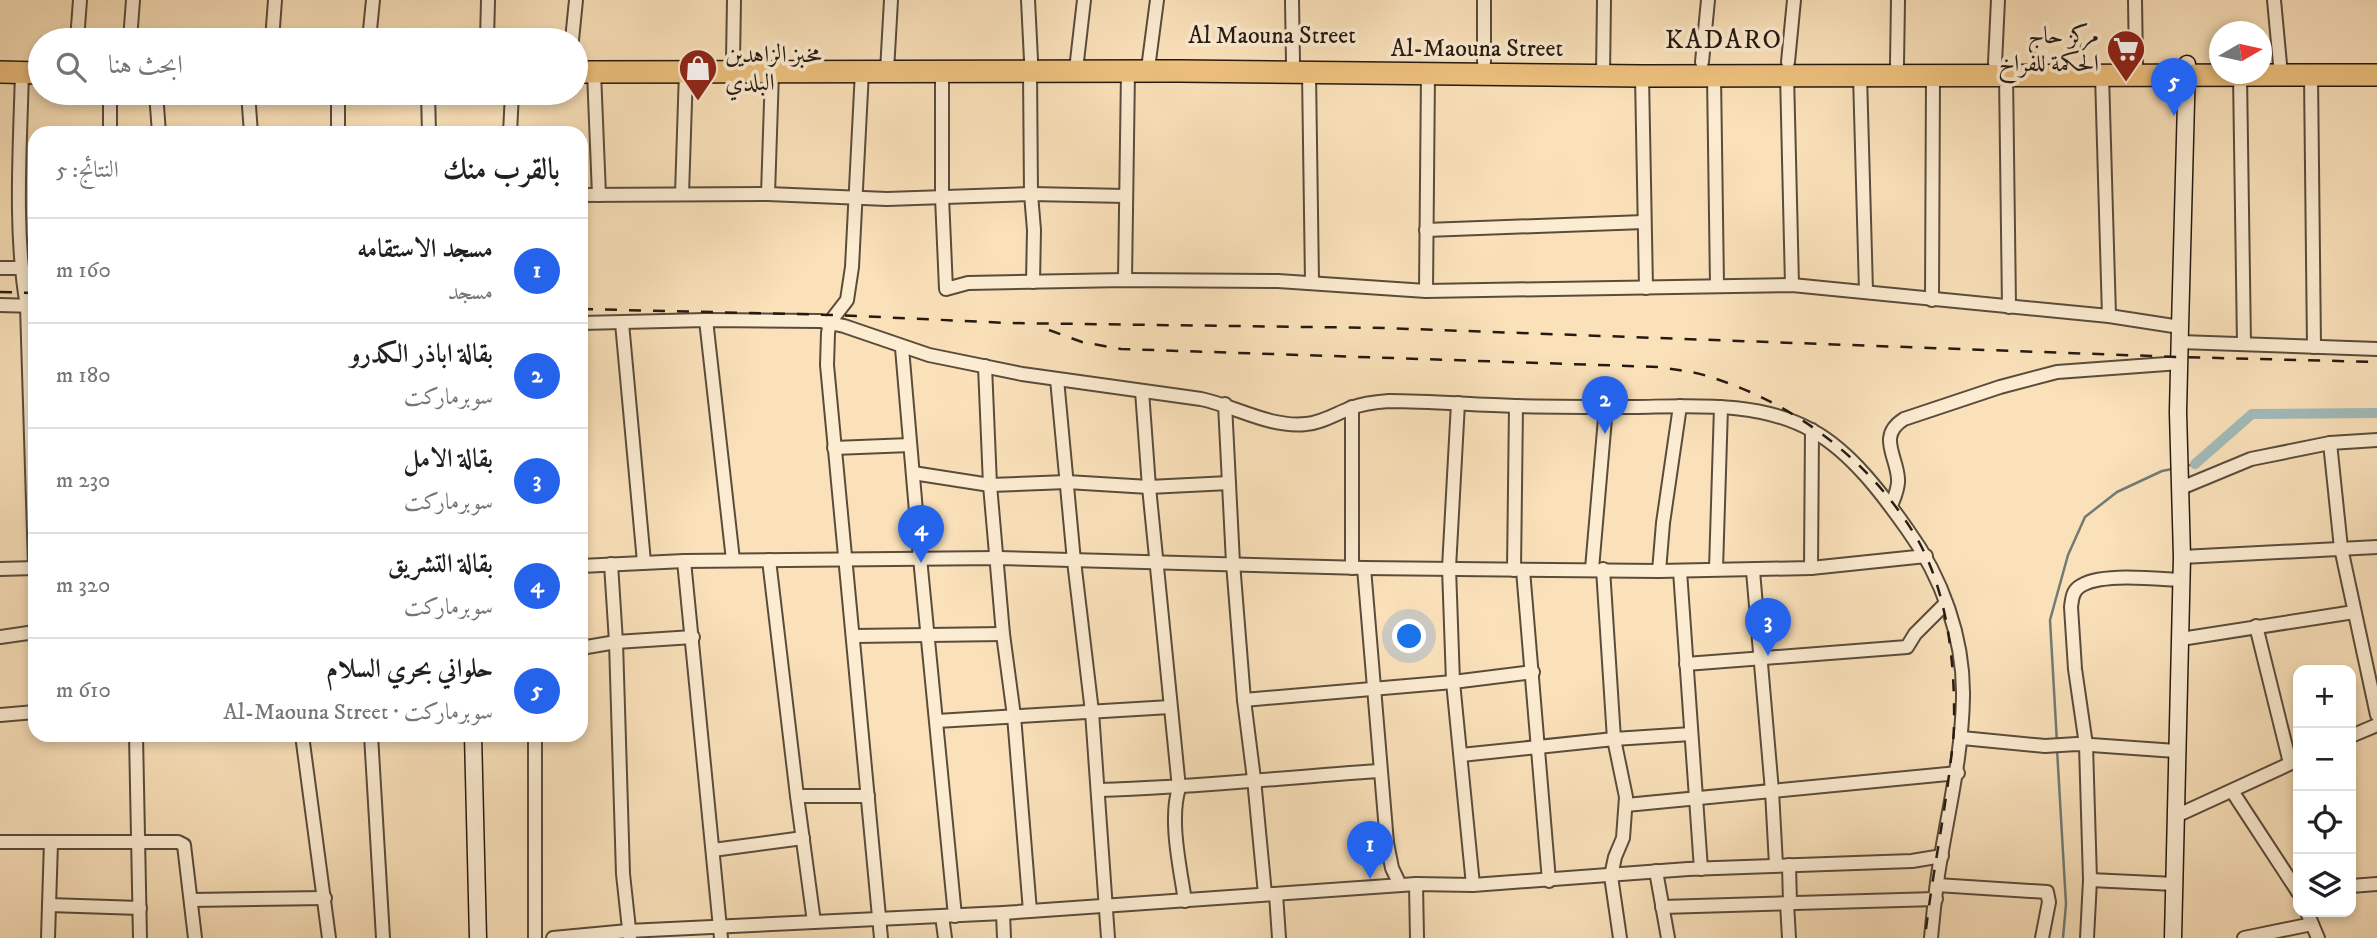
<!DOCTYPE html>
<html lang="ar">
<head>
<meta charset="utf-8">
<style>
  :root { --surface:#fff; --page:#f2f2f2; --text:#202124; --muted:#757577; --line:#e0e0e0; --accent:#2563eb }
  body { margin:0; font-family:"IM FELL DW Pica",Amiri,serif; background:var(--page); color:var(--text); direction:rtl }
  .controls { position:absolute; right:21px; bottom:21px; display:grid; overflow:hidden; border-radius:14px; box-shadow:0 4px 10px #0003 }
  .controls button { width:63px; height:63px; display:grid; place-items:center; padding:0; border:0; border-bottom:2px solid var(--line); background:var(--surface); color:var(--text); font:35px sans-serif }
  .compass { position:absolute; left:2209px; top:21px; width:63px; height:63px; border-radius:50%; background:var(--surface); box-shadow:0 4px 10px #0003; rotate:81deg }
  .you { position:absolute; left:1410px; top:637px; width:24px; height:24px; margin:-18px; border:5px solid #fff; border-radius:50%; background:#1a73e8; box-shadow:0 0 0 10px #1a73e833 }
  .badge { display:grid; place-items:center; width:46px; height:46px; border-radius:50%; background:var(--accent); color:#fff; font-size:23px; font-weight:700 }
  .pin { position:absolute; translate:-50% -58px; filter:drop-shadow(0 2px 4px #0008) }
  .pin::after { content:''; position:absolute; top:37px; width:24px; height:21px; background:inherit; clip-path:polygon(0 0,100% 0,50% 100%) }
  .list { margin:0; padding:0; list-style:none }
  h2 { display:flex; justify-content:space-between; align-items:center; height:91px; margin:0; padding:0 28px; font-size:30px }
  h2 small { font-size:23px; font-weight:400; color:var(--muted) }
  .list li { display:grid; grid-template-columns:46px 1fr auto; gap:21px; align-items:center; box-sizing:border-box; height:105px; padding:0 28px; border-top:2px solid var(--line) }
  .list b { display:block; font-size:26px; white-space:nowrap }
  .list p { margin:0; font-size:23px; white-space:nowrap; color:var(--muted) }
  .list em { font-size:23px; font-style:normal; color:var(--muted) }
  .icon { flex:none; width:38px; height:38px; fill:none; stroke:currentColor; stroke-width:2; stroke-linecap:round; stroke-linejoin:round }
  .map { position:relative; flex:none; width:2377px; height:938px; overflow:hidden; direction:ltr }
  .search { position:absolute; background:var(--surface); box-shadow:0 4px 10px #0003; left:28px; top:28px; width:560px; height:77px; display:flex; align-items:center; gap:18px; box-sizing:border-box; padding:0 24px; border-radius:38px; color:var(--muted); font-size:26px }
  .panel { position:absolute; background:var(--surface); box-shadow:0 4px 10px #0003; left:28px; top:126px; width:560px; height:616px; border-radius:21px; direction:rtl }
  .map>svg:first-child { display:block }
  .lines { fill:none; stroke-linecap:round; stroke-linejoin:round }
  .stream { stroke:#707b76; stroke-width:2.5 }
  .canal { stroke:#a2bbba; stroke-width:10 }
  .street-casing { stroke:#5a4c3b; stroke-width:16 }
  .secondary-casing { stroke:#251a11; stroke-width:19 }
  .highway-casing { stroke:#251a11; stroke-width:24 }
  .street { stroke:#fcecd2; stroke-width:12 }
  .secondary { stroke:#fcecd2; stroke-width:16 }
  .highway { stroke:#edc07d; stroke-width:21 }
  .rail { stroke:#251a11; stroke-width:2.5; stroke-dasharray:12 12; stroke-linecap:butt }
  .labels { text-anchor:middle; stroke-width:7; stroke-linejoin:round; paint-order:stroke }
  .street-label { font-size:24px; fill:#251a11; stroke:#fcecd2 }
  .poi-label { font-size:24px; fill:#251a11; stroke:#fcecd2; text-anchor:end }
  .neighbourhood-label { font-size:26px; letter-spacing:2px; fill:#251a11; stroke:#fcecd2 }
</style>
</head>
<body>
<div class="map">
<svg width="2377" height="938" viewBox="0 0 2377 938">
  <rect width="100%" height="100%" fill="#fae1ba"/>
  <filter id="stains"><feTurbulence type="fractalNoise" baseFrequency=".00286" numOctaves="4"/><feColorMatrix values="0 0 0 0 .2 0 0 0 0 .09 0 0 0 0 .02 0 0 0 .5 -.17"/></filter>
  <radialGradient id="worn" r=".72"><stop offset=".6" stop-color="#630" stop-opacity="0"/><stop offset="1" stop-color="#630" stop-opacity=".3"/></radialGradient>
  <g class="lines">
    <g class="stream">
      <path d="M2186 466 2195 464"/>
      <path d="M2057 743 2050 620 2068 555 2085 517 2117 492 2162 471 2172 469"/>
      <path d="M2057 749 2066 904 2063 938"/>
    </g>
    <path class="canal" d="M2195 464 2252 414 2377 413"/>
    <g class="street-casing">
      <g id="street">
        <path d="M1028 0 1031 60"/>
        <path d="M1292 0 1293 62"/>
        <path d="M1484 0V62"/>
        <path d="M2135 0 2136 64"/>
        <path d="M2274 0 2280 64"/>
        <path d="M77 40 80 0"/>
        <path d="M130 40 133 0"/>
        <path d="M272 40 275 0"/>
        <path d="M369 40 373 0"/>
        <path d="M487 40 488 0"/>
        <path d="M572 40 576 0"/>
        <path d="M733 60 734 0"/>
        <path d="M1077 61 1084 0"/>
        <path d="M1149 61 1157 0"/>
        <path d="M1702 62 1708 0"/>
        <path d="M1788 62 1794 0"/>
        <path d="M1995 63 1998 0"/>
        <path d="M1897 64 1898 0"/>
        <path d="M862 71 852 267 847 300 830 322 828 333 827 365 881 938"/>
        <path d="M887 71 891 0"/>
        <path d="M942 71V197L946 289 968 283 1125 280 1278 281 1426 291 1792 285 2109 316 2180 327"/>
        <path d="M1030 71 1031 194 1034 230 1033 282"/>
        <path d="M594 72 599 195"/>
        <path d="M22 73C20 148 14 233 27 306L35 566"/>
        <path d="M1309 73 1312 282"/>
        <path d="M1787 74 1792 285"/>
        <path d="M2006 74 2009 307"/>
        <path d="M1603 75 1604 0"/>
        <path d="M1714 75 1717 285"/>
        <path d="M1860 75 1866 291"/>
        <path d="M2102 75 2109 316"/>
        <path d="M2240 75 2244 344"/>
        <path d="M2311 75 2314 347"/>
        <path d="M1642 76 1646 288"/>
        <path d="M156 93 159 133"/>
        <path d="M248 93 251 133"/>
        <path d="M338 93V133"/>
        <path d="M428 93 429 133"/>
        <path d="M110 133V93"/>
        <path d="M510 133 512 93"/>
        <path d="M682 194 686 71"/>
        <path d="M768 194 772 72"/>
        <path d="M581 195 768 194 887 199 1031 194 1126 196"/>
        <path d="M1426 230 1644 222"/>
        <path d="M0 268H22"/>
        <path d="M1125 280 1128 71"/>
        <path d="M1426 291 1428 73"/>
        <path d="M1932 300 1933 75"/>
        <path d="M0 305 35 306"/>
        <path d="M706 320 733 560"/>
        <path d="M581 323 706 320 820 321 844 326 929 355 1022 374 1201 399C1235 406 1270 428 1306 424 1322 423 1337 413 1351 408 1364 403 1376 402 1389 401 1431 401 1473 405 1515 406 1556 407 1597 407 1637 407 1695 406 1761 401 1813 431 1851 452 1883 495 1907 529 1942 577 1964 638 1963 697 1962 759 1947 815 1938 875 1935 896 1933 917 1931 938"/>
        <path d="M622 323 644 562"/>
        <path d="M2180 342 2377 349"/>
        <path d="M902 348 920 558 955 916"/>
        <path d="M985 366 990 485 1003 634 1014 716 1030 911"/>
        <path d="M1057 379 1074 561 1092 712 1108 938"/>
        <path d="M1142 391 1149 487 1179 788C1169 820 1180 867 1185 901"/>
        <path d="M1458 403 1449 568 1453 682 1473 885"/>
        <path d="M1225 404 1233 563 1244 700 1254 779 1265 894"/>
        <path d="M2330 443 2341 548 2377 715"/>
        <path d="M834 448 910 445"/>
        <path d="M913 473 990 485 1067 482 1149 487 1229 483"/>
        <path d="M2181 488 2251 459 2330 443 2377 440"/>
        <path d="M1891 506C1894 498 1899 488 1898 479 1897 456 1877 436 1904 419L2000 387 2057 372 2180 363"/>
        <path d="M2182 557 2377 547"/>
        <path d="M769 560 797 796 814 922"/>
        <path d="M684 561 721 938"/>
        <path d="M611 564 616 642 623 874 630 938"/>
        <path d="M581 566 684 561 998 558 1364 568 1659 571 1811 568 1926 556"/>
        <path d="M1352 568V407"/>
        <path d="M1364 568 1387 843 1392 868 1400 885"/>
        <path d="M1811 568 1812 430"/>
        <path d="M0 569 35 568"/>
        <path d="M1592 569 1606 407"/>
        <path d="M1603 569 1614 739 1691 734"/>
        <path d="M1716 569 1721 407"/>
        <path d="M1514 570 1516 406"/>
        <path d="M1523 570 1549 881"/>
        <path d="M1659 571 1663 523 1680 406"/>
        <path d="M1680 571 1701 869"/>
        <path d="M1753 571 1772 791 1776 865"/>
        <path d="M2256 626 2290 763"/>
        <path d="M854 636 1003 634"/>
        <path d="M0 637 35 632"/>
        <path d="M2181 639 2354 612"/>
        <path d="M581 648 616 642 693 637"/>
        <path d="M1686 664 1907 647 1915 634 1946 603"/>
        <path d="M1244 700 1453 682 1533 672"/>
        <path d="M0 715 35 712"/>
        <path d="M937 721 1170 707"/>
        <path d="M136 735 140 938"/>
        <path d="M302 735 329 938"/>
        <path d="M371 735 383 938"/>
        <path d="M535 735V938"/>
        <path d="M2351 736 2377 725"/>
        <path d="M1962 738 2045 746 2077 744 2176 751"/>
        <path d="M1461 755 1614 739 1626 797 1623 838 1615 857 1611 876 1620 938"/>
        <path d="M1099 790C1193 788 1286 777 1380 771"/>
        <path d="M2232 791 2298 892"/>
        <path d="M797 796H868"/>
        <path d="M1626 805 1958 773"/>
        <path d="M2176 816 2298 760"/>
        <path d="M0 842H178L184 845 195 938"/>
        <path d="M713 850 803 838"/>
        <path d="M1789 865 1790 903"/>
        <path d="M1656 871 1668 938"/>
        <path d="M2090 880 2175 884"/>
        <path d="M1416 884 1417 938"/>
        <path d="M1937 885 2047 892 2049 902 2042 938"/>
        <path d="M2351 886 2377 884"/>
        <path d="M1276 894 1279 938"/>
        <path d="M191 900 325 898"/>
        <path d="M1787 903 1789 938"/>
        <path d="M49 905 140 908"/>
        <path d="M1662 907 1936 899"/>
        <path d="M2307 912 2318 938"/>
        <path d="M1003 913 1004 938"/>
        <path d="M942 916 945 938"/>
        <path d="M48 938 51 842"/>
        <path d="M553 938 628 931 1003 913 1416 884 1473 885 1688 869 1912 861 1942 856"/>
        <path d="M2087 938 2090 880 2086 745 2075 669 2071 607C2072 600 2072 592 2079 587 2098 572 2157 579 2182 580"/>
        <path d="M2244 938 2312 924"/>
      </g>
    </g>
    <g class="secondary-casing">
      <g id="secondary">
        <path d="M473 735 478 938"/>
        <path d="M2173 938 2182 557 2178 412 2180 327 2187 64"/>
      </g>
    </g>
    <g class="highway-casing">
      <g id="highway">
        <path d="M0 72 40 73"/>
        <path d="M576 72 1179 71 1642 76 2377 75"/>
      </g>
    </g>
    <use href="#street" class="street"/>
    <use href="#secondary" class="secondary"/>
    <use href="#highway" class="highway"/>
    <g class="rail">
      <path d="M0 292 35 293"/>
      <path d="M581 309 836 315 1008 323 1384 328 2179 357 2377 362"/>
      <path d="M1049 330 1082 342 1121 349 1660 367C1676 370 1692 371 1707 376 1794 402 1874 463 1919 542 1948 595 1955 664 1954 723 1954 740 1951 758 1949 775 1942 830 1931 883 1925 938"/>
    </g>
  </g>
  <defs>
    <g id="supermarket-pin" transform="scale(2.0125)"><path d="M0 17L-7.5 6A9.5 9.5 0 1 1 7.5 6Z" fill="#8f2418" stroke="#fcecd2"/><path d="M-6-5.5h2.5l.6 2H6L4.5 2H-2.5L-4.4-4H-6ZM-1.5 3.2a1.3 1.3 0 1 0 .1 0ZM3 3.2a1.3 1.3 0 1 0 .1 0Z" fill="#fff"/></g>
    <g id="shop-pin" transform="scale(2.0125)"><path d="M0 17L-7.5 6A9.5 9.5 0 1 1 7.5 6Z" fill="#8f2418" stroke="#fcecd2"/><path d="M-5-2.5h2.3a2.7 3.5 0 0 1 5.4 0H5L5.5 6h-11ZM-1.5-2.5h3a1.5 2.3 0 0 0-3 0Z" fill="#fff"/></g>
  </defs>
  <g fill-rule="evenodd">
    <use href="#supermarket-pin" x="2126" y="49"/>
    <use href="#shop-pin" x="698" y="68"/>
  </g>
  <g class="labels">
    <g class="street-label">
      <text x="1272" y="43">Al Maouna Street</text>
      <text x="1477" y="56">Al-Maouna Street</text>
    </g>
    <g class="poi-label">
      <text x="2099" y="43">مركز حاج<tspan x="2099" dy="28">الحكمة للفراخ</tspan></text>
      <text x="725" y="62" text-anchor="start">مخبز الزاهدين<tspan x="725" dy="28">البلدي</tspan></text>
    </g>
    <g class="neighbourhood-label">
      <text x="1724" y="48">KADARO</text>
    </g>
  </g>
  <rect width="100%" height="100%" filter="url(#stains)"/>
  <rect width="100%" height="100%" fill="url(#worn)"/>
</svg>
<div class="controls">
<button>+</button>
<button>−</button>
<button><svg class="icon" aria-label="locate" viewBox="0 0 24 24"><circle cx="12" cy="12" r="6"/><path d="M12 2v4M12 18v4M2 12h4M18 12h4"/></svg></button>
<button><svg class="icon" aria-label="layers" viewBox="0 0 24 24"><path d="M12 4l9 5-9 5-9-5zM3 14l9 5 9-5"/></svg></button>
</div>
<svg class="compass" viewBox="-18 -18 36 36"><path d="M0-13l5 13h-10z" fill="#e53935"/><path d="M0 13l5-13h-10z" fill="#757577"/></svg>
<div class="you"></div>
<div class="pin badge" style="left:1370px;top:879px">1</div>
<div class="pin badge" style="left:1605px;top:434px">2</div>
<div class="pin badge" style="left:1768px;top:656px">3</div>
<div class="pin badge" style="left:921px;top:563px">4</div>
<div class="pin badge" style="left:2174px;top:116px">5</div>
<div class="search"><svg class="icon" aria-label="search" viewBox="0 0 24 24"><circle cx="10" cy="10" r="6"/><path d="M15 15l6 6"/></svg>ابحث هنا</div>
<section class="panel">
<h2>بالقرب منك<small>النتائج: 5</small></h2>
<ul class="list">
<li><span class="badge">1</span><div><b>مسجد الاستقامه</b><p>مسجد</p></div><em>160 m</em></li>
<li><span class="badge">2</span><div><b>بقالة اباذر الكدرو</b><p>سوبرماركت</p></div><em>180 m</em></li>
<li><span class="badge">3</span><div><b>بقالة الامل</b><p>سوبرماركت</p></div><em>230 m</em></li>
<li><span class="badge">4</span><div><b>بقالة التشريق</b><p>سوبرماركت</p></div><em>320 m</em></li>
<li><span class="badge">5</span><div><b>حلواني بحري السلام</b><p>سوبرماركت · Al-Maouna Street</p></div><em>610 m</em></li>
</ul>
</section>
</div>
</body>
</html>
